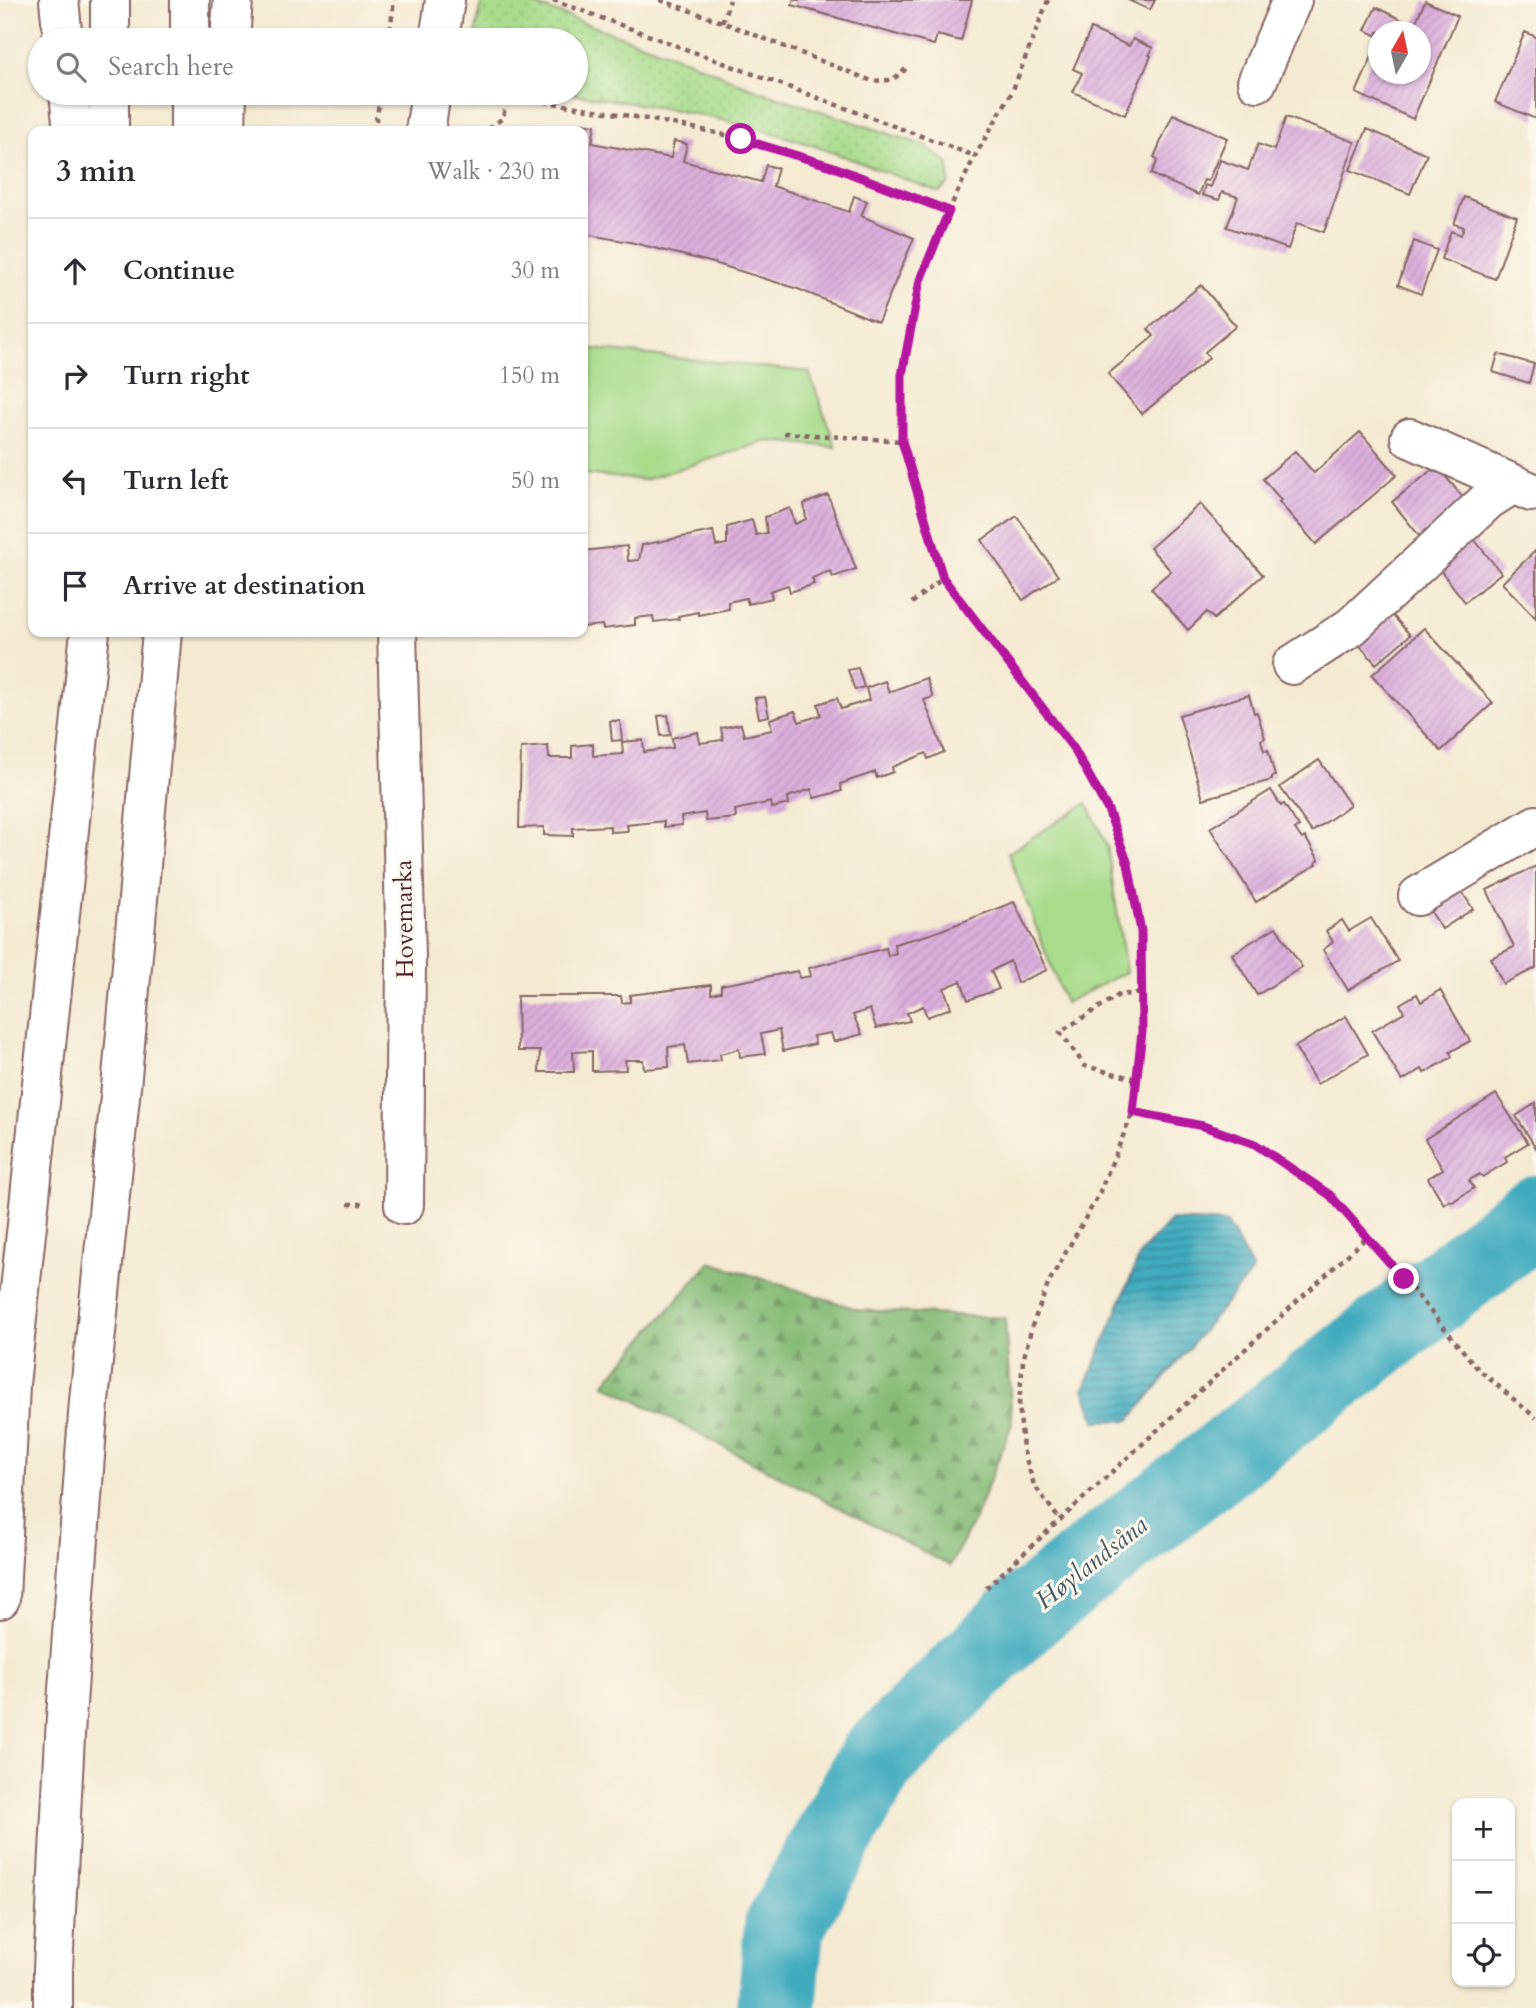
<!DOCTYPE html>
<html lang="en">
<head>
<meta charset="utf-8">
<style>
  :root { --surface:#fff; --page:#f7f7f7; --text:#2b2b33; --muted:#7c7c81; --line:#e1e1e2 }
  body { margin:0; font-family:Cardo,serif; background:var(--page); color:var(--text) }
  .controls { position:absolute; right:21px; bottom:21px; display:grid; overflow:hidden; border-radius:14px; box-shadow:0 2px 5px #0004 }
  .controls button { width:63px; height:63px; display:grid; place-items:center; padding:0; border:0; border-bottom:2px solid var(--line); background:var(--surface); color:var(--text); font:35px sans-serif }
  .compass { position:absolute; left:1368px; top:21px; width:63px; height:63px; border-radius:50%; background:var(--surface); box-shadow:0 2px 5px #0004; rotate:9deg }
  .stop { position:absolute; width:21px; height:21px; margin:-16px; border:5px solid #b5179e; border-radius:50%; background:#fff }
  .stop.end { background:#b5179e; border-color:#fff; box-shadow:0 2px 7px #0008 }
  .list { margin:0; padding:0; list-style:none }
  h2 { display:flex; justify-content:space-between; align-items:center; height:91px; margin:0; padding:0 28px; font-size:30px }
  h2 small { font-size:23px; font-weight:400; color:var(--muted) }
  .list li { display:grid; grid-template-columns:46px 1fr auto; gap:21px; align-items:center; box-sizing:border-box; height:105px; padding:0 28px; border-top:2px solid var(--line) }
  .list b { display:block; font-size:26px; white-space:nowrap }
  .list em { font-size:23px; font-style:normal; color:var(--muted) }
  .icon { flex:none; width:38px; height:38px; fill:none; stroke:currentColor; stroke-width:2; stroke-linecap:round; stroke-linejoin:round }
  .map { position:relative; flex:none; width:1536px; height:2008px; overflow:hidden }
  .search { position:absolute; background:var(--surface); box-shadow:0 2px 5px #0004; left:28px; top:28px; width:560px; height:77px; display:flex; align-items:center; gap:18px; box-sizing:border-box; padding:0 24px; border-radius:38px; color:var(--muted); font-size:26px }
  .panel { position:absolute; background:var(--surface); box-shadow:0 2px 5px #0004; left:28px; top:126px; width:560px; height:511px; border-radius:14px }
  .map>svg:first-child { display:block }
  .grass { fill:url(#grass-dots); stroke:#797e5b; stroke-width:2 }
  .forest { fill:url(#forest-firs); stroke:#686e51; stroke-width:2 }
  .green { fill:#a8dc8b; stroke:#797e5b; stroke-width:2 }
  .water { fill:url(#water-rules); stroke:#456575; stroke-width:2 }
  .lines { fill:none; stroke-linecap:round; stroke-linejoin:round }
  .river { stroke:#40abbf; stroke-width:80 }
  .building { fill:url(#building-hatch) }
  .minor-casing { stroke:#866665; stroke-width:42 }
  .highway-casing { stroke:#866665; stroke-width:42 }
  .path { stroke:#866665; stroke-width:4.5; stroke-dasharray:5 5; stroke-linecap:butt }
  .minor { stroke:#fff; stroke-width:38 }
  .highway { stroke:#fff; stroke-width:38 }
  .route { stroke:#b5179e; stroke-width:9 }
  .labels { text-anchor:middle; stroke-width:6; stroke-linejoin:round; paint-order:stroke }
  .street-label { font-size:24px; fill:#4a1f2b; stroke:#fbf7ec }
  .water-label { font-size:26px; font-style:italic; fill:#465766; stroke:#fbf7ec }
</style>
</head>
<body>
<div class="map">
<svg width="1536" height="2008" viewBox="0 0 1536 2008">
  <defs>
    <pattern id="grass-dots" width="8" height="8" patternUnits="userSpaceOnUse" patternTransform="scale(1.75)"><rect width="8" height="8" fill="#a8dc8b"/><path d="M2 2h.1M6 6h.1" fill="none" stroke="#92bc78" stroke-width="1.8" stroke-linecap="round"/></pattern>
    <pattern id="forest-firs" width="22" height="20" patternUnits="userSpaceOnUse" patternTransform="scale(1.75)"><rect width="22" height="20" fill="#86bc77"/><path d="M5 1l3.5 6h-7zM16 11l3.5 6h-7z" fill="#709862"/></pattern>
    <pattern id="water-rules" width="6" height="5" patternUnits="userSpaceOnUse" patternTransform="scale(1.75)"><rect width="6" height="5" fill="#40abbf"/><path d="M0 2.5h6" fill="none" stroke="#388b9b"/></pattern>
    <pattern id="building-hatch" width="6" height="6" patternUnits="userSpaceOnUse" patternTransform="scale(1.75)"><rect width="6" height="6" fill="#dcafdc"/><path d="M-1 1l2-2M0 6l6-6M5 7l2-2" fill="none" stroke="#be96bd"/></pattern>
  </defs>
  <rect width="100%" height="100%" fill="#fbf7ec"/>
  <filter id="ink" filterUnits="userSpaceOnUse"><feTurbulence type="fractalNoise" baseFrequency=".0143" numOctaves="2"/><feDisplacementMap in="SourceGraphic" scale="14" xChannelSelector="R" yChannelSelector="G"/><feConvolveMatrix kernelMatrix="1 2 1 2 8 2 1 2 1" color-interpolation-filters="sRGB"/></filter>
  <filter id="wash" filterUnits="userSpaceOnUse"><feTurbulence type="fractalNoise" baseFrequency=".00686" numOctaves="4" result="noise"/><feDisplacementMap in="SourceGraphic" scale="28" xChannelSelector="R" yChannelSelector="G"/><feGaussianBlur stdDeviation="1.57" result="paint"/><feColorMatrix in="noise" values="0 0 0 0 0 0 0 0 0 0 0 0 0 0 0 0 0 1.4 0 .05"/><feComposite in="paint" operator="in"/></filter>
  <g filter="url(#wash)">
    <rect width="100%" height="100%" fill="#f4ead2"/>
    <path class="grass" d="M482 0H521L687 60 751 88 926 146 949 164V184L939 192C880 171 823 146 762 130 698 112 632 103 567 93H576V40H474Z"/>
    <path class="forest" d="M710 1262 860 1310 1005 1318 1012 1424 974 1520 950 1566 604 1384Z"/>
    <g class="green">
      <path d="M583 348 809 372 836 447 768 441 644 480 583 474Z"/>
      <path d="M1087 803 1107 845 1126 972 1065 1003 1008 853Z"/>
    </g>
    <path class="water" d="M1171 1220 1227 1223 1253 1270 1130 1420 1096 1421 1084 1390 1141 1252Z"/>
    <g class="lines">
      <path class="river" d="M777 2008 784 1927 877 1760 1024 1615 1536 1215"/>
    </g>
    <g id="blocks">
      <g class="building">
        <path d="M794 0H972L961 41 937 35 934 45 792 5Z"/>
        <path d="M1128 0H1155L1150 10Z"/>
        <path d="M1425 1 1458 16 1413 119 1356 93 1378 43V74H1420V32H1378V36L1365 30 1376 7 1414 26Z"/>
        <path d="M1091 29 1129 46 1133 39 1153 48 1149 55 1151 56 1125 115 1073 92 1082 73 1073 69Z"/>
        <path d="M1525 32 1536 37V119L1495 102Z"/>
        <path d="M1173 114 1227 138 1208 181 1204 180 1198 195 1151 174 1158 160 1154 157Z"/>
        <path d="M1286 117 1355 142 1324 232 1297 223 1288 249 1227 227 1238 197 1222 192 1219 200 1202 195 1205 185 1210 187 1220 160 1248 170 1258 144 1274 150Z"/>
        <path d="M581 123 595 125 592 143 671 158 674 141 687 144 683 161 761 182 766 165 778 168 773 186 849 212 854 196 867 201 861 216 914 238 878 322 798 289 714 263 630 242 583 234Z"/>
        <path d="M1367 129 1427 154 1410 194 1350 170Z"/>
        <path d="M1464 197 1517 217 1495 279 1441 259 1451 231 1461 235 1464 227 1454 224Z"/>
        <path d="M1414 241 1437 250 1421 294 1398 285Z"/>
        <path d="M1201 285 1236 326 1205 352 1209 358 1142 414 1108 374 1154 336 1148 329Z"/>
        <path d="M1498 354 1534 364 1529 383 1493 372Z"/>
        <path d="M1360 432 1397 475 1316 544 1279 502 1281 500 1263 479 1295 451 1314 473Z"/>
        <path d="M1437 466 1466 501 1421 538 1392 502Z"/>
        <path d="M828 495 856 569 833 577 830 571 812 578 814 584 790 592 788 585 770 591 772 598 748 604 746 598 728 602 729 609 698 615V612L678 616 679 619 654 622 653 616 635 618V625L603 629 602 625 583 627V551L627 546 628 561 639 560 642 545 713 531 716 546 727 544V527L752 520 756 535 767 533 765 517 790 508 795 524 806 519 804 504Z"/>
        <path d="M1200 504 1263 575 1214 619 1207 612 1188 630 1151 588 1171 571 1150 548Z"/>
        <path d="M1017 516 1058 576 1023 600 982 540Z"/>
        <path d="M1474 539 1501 573 1465 602 1438 567Z"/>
        <path d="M1536 550V618L1502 583Z"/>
        <path d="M1388 610 1410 635 1376 664 1355 640Z"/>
        <path d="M1424 628 1493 703 1441 751 1372 675Z"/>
        <path d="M858 668 864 687 855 690 848 670Z"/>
        <path d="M926 678 933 697 924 700 944 752 928 759 926 753 892 767 893 772 877 778 875 772 840 784 842 791 814 798 811 789 788 797 789 804 772 808 771 802 735 810 736 818 706 821 705 813 681 817 682 825 664 827V821L627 825 628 831 610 832V826L573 828V836L544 835V827L519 828 521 748 548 746 549 758H572V746L593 744V756L623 754 622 742 643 740 644 752 673 748 672 738 698 732 700 743 723 740 721 728 741 724 744 736 772 730 770 719 795 711 799 722 821 715 818 704 837 698 841 709 869 700 866 688 885 681 889 692Z"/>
        <path d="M1249 695 1254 713 1257 712 1265 738 1261 740 1264 751 1268 750 1275 776 1272 777V780L1203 799 1179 715Z"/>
        <path d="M765 697 769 716 759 718 755 698Z"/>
        <path d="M668 715 671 735 661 736 658 716Z"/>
        <path d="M610 721H620L622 740 612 741Z"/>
        <path d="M1319 760 1350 805 1312 832 1280 787Z"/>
        <path d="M1271 790 1281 806 1284 804 1299 827 1295 829 1302 839 1305 837 1319 860 1316 862 1317 864 1256 902 1210 828Z"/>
        <path d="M1536 866V968L1503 984 1491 958 1514 947 1487 890Z"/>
        <path d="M1459 887 1473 909 1442 929 1428 907Z"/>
        <path d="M1014 902 1047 970 1017 983 1010 961 991 971 999 989 968 1000 961 981 944 988 951 1008 927 1017 923 1006 907 1013 910 1021 876 1028 870 1009 853 1015 862 1034 834 1042 831 1033 813 1036 815 1044 783 1051 779 1030 761 1034 765 1054 740 1057 739 1049 720 1054 721 1060 688 1064 685 1045 668 1047 669 1067 644 1069 643 1060H625L626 1070 592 1071V1051L573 1052 574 1072H539L540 1051H518L517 996H621L622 1003 630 1002V995L711 985V994L721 992V985L798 971 800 978 811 976 809 968 886 948 888 956 896 953 894 944 931 934Z"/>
        <path d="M1371 918 1398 961 1348 990 1323 950 1333 942 1326 931 1342 920 1349 931Z"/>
        <path d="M1276 927 1302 967 1257 995 1232 954Z"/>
        <path d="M1440 990 1470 1041 1450 1052 1452 1057 1424 1073 1422 1069 1402 1081 1372 1031 1404 1012 1400 1004 1417 994 1421 1002Z"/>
        <path d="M1346 1016 1368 1054 1317 1084 1295 1047Z"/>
        <path d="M1496 1094 1528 1143 1505 1157 1507 1162 1482 1177 1480 1174 1469 1180 1474 1188 1452 1202 1450 1200 1444 1204 1428 1178 1443 1169 1425 1139Z"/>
        <path d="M1536 1103V1148L1516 1116Z"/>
      </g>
    </g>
  </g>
  <g filter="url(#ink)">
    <use href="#blocks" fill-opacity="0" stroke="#866665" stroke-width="2"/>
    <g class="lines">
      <g class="minor-casing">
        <g id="minor">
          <path d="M439 40 445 0"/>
          <path d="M1257 82 1292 0"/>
          <path d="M425 131 431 93"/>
          <path d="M1410 438 1531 492"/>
          <path d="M397 632 406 957 404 1205"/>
          <path d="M1292 665 1351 627 1488 500 1513 484"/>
          <path d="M1418 896 1536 825"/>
        </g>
      </g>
      <g class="highway-casing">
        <g id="highway">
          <path d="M59 0 63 40"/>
          <path d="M190 0V40"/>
          <path d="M110 40V0"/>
          <path d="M230 40 233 0"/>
          <path d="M69 93 73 131"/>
          <path d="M109 131V93"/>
          <path d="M190 131V93"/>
          <path d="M226 131 227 93"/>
          <path d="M0 1599 10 1384 90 632"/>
          <path d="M53 2008V1969L66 1717 89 1401 122 1077 162 632"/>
        </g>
      </g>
      <g class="path">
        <path d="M553 0 975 156"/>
        <path d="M660 0 722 22 872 81 892 80 906 69"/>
        <path d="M1048 0 1012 92 975 156 949 210 920 280 902 375V441L943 578 1074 749 1108 810 1128 864 1141 931 1142 1032 1133 1112 1098 1196 1049 1282 1032 1326 1023 1361 1019 1403 1023 1449 1034 1485 1060 1520"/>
        <path d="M722 22 730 0"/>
        <path d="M389 40 394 0"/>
        <path d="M495 93C577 108 661 119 742 139 812 157 880 185 949 210"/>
        <path d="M489 128 503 118 507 95"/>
        <path d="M374 131 381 93"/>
        <path d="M784 433 902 441"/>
        <path d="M912 603 943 578"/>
        <path d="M1136 1079 1085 1066 1060 1032 1119 995 1142 993"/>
        <path d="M1133 1112 1203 1126 1255 1144 1330 1195 1404 1279 1478 1369 1536 1418"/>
        <path d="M348 1204H362"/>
        <path d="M986 1588 1366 1238"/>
      </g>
      <use href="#minor" class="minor"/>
      <use href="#highway" class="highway"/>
    </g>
  </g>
  <g class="lines" filter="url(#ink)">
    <path class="route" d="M741 139 831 166 949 211 920 280 902 375V441L943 578 1074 749 1108 810 1128 864 1141 931 1142 1032 1133 1112 1203 1126 1255 1144 1330 1195 1404 1279"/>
  </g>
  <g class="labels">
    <g class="street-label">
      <text transform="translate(404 919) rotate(-91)" y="8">Hovemarka</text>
    </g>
    <g class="water-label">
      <text transform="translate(1091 1562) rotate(-38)" y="9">Høylandsåna</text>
    </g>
  </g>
</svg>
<div class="controls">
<button>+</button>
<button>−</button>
<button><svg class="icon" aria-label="locate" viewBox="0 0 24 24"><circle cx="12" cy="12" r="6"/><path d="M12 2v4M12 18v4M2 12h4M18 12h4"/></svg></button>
</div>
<svg class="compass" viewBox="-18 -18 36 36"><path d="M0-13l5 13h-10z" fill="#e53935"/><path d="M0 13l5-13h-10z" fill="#7c7c81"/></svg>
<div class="stop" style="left:741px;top:139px"></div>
<div class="stop end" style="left:1404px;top:1279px"></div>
<div class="search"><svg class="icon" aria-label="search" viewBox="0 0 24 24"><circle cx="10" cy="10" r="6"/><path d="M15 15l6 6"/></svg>Search here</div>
<section class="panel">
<h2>3 min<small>Walk · 230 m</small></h2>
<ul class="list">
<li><svg class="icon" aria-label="ahead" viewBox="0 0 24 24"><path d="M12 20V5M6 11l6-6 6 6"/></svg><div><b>Continue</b></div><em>30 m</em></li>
<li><svg class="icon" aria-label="right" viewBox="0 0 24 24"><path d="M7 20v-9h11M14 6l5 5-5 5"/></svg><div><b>Turn right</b></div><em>150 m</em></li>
<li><svg class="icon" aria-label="left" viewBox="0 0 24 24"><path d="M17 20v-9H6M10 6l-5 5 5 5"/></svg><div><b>Turn left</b></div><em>50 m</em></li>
<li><svg class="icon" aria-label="arrive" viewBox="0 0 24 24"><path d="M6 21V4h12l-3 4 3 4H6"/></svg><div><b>Arrive at destination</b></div></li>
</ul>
</section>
</div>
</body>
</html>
